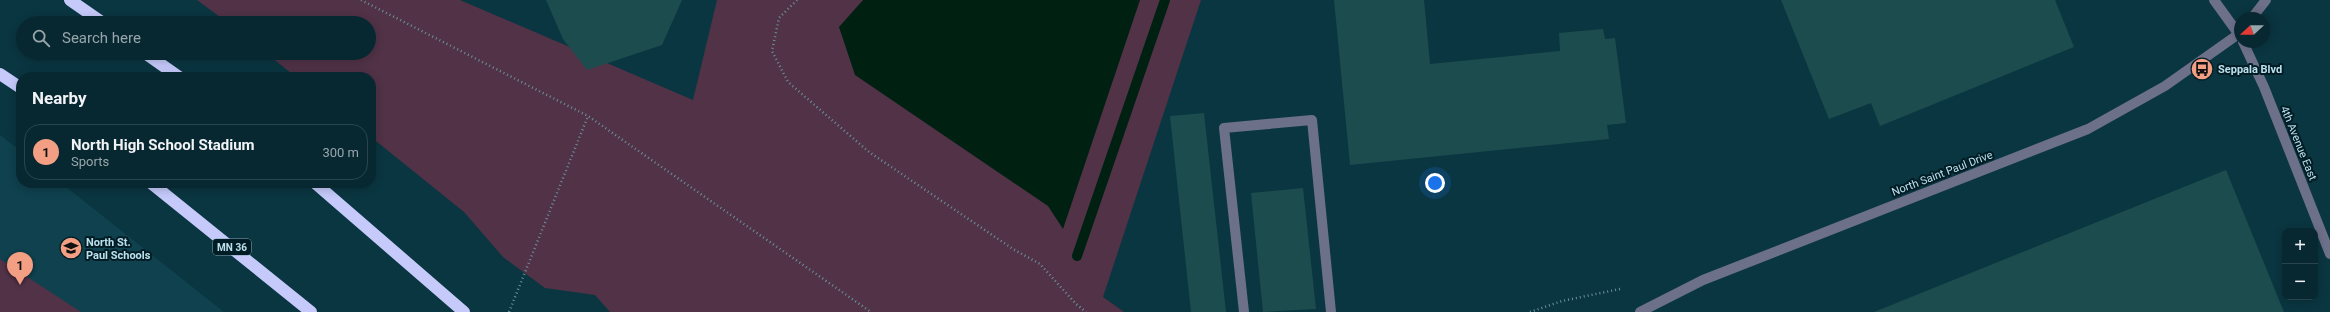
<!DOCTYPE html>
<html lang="en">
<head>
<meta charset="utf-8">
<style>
  :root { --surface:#082831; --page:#113039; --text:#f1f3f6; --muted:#98a6ab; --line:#29444d; --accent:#f39f83 }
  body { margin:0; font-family:Roboto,sans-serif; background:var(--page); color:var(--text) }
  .controls { position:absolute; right:12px; bottom:12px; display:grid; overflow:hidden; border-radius:8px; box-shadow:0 2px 10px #0003 }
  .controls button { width:36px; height:36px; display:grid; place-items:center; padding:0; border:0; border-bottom:1px solid var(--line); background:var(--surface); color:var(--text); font:20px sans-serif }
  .compass { position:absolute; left:2234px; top:12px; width:36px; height:36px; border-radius:50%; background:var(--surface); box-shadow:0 2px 10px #0003; rotate:248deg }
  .you { position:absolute; left:1435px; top:183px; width:14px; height:14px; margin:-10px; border:3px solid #fff; border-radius:50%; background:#1a73e8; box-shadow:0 0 0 6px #1a73e833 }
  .badge { display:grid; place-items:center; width:26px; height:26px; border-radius:50%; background:var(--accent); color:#111; font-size:13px; font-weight:700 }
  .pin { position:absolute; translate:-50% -33px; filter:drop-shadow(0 1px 2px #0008) }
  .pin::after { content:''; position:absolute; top:21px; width:14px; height:12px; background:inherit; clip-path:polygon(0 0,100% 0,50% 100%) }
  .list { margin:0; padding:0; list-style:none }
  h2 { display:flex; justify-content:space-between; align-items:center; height:52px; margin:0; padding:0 16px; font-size:17px }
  h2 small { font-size:13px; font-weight:400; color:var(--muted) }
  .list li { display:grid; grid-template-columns:26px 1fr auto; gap:12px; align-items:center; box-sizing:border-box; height:56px; margin:0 8px 8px; padding:0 8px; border:1px solid var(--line); border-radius:16px }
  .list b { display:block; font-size:15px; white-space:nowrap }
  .list p { margin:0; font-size:13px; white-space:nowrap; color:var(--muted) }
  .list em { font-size:13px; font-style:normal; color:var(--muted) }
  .icon { flex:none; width:22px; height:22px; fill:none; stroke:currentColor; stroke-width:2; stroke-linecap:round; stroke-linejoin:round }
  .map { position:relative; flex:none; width:2330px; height:312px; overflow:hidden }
  .search { position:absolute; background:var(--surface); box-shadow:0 2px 10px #0003; left:16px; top:16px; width:360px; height:44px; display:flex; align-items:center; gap:10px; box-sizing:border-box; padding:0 14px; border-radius:22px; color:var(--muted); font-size:15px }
  .panel { position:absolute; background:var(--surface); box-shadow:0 2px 10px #0003; left:16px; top:72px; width:360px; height:116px; border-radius:16px }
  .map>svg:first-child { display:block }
  .built { fill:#0f414e }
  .green { fill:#513247 }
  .water { fill:#002112 }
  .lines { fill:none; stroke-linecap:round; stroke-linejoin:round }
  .stream { stroke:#002112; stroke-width:10 }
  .building { fill:#1c4c4e }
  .path { stroke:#6a919d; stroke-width:2.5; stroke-dasharray:1 3; stroke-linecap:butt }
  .minor { stroke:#6d7089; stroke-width:10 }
  .highway { stroke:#c5cafb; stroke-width:12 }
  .labels { text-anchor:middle; stroke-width:4; stroke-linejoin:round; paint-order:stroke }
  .shield { fill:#001c25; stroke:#84a5b0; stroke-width:1 }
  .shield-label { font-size:10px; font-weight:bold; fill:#bce0ec }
  .poi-label { font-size:11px; font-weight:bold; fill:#bce0ec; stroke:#001c25; text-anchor:start }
  .street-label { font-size:11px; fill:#bce0ec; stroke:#001c25 }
</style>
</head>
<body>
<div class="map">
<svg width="2330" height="312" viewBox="0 0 2330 312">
  <rect width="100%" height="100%" fill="#0a3641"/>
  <path class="built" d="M0 135 21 151V183H61L224 312H0Z"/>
  <g class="green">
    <path d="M197 0H460L693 100 717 0H1201L1103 297 1124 312H610L595 295 545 288 503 257 464 212 371 137V77H296L266 53H369V23H228Z"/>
    <path d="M0 259 81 312H0Z"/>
  </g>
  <path class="water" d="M863 0H1140L1063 229 1048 206 855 75 839 27Z"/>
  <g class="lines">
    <path class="stream" d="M1077 256 1165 0"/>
  </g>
  <g class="building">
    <path d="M546 0H682L662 45 587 70 563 39Z"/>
    <path d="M1334 0H1424L1430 64 1560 51 1559 33 1603 29 1605 39 1615 38 1626 123 1607 125 1609 139 1350 165Z"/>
    <path d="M1781 0H2055L2074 47 1880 126 1871 103 1829 119Z"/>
    <path d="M1204 113 1226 312H1191L1170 116Z"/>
    <path d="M2226 170 2284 312H1874Z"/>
    <path d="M1303 188 1316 309 1263 312 1251 193Z"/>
  </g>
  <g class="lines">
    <g class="path">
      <path d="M361 0 588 116 871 312"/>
      <path d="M797 0 779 18 772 51 788 82 869 152 1013 249 1040 264 1076 304 1086 312"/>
      <path d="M509 312 588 116"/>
      <path d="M1530 312 1562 301 1620 289"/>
    </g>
    <g class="minor">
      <path d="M2214 0 2240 36"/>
      <path d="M2252 18 2266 0"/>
      <path d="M2243 42 2264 87 2330 254"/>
      <path d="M1244 312 1224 128 1312 120 1331 312"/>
      <path d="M1640 312 1703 280 2088 129 2165 86 2240 33"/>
    </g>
    <g class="highway">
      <path d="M70 0 103 23"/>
      <path d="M145 53 179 77"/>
      <path d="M0 74 21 88"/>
      <path d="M151 183 311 312"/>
      <path d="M315 183 464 312"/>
    </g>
  </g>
  <defs>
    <g id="bus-disc" transform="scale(1.15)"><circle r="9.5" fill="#f39f83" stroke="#001c25"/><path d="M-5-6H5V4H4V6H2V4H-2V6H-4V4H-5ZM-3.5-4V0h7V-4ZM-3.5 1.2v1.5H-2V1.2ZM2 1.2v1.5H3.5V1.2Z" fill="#111"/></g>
    <g id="school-disc" transform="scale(1.15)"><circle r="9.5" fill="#f39f83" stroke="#001c25"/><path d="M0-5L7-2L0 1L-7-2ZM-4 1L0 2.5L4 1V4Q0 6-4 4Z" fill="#111"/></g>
  </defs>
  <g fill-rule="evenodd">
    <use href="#bus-disc" x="2202" y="69"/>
    <use href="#school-disc" x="71" y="248"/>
  </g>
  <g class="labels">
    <rect class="shield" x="213" y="239" width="38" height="16" rx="3"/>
    <g class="shield-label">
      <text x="232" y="251">MN 36</text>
    </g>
    <g class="poi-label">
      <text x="2218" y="73">Seppala Blvd</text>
      <text x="86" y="246">North St.<tspan x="86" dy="13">Paul Schools</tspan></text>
    </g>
    <g class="street-label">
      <text transform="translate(2299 143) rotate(68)" y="4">4th Avenue East</text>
      <text transform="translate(1942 173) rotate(-21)" y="4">North Saint Paul Drive</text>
    </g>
  </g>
</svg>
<div class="controls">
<button>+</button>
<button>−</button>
</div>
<svg class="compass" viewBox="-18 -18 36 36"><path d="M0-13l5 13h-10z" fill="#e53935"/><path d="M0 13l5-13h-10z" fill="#98a6ab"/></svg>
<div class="you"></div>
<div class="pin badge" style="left:20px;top:285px">1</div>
<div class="search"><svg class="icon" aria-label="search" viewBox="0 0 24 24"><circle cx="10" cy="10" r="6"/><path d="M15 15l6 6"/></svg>Search here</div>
<section class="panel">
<h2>Nearby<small></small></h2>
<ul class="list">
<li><span class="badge">1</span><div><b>North High School Stadium</b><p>Sports</p></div><em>300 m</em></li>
</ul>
</section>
</div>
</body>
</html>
